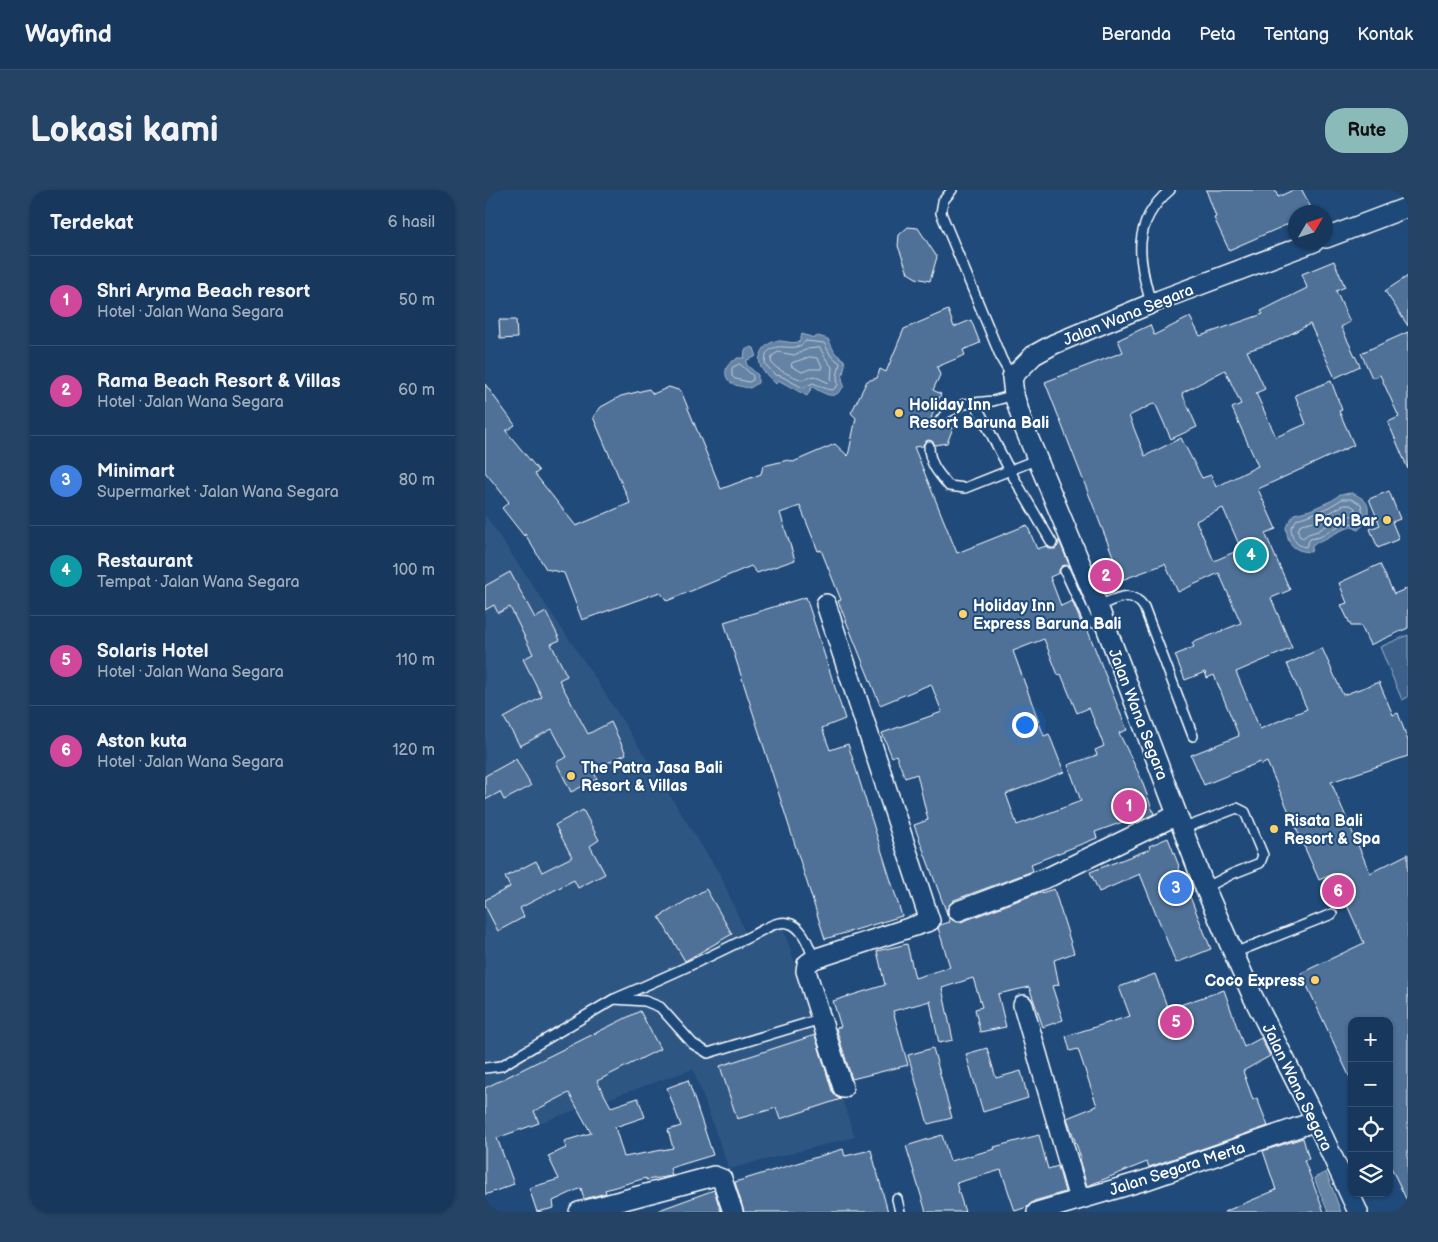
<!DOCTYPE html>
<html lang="id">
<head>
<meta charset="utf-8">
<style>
  :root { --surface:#17385c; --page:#244365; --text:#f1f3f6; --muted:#9eacbb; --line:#365272; --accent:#8bbbb9 }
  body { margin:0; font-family:"Balsamiq Sans",sans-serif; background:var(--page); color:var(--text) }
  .controls { position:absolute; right:15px; bottom:15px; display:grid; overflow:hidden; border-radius:10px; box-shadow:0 1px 4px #0004 }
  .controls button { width:45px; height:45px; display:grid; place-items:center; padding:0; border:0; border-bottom:1px solid var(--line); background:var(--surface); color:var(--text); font:25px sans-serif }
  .compass { position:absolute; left:803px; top:15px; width:45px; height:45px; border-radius:50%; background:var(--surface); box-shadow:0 1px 4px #0004; rotate:51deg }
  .you { position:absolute; left:539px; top:534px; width:18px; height:18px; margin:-12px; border:4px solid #fff; border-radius:50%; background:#1a73e8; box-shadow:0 0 0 8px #1a73e833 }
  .badge { display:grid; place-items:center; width:32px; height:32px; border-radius:50%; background:var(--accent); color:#fff; font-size:16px; font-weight:700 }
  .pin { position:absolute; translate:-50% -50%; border:2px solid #fff; box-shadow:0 1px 5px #0006 }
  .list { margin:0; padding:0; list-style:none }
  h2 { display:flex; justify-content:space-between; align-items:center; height:65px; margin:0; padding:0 20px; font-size:21px }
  h2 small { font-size:16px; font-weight:400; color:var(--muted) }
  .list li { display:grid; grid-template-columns:32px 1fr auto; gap:15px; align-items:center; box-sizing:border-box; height:90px; padding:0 20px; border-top:1px solid var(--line) }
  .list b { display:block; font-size:19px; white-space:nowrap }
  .list p { margin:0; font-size:16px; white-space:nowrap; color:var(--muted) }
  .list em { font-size:16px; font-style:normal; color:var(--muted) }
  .icon { flex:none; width:28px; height:28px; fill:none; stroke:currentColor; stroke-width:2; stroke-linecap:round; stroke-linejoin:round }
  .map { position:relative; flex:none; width:923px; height:1022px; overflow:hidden; border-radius:20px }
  header { display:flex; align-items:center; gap:30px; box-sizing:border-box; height:70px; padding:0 25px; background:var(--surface); border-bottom:1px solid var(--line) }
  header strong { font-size:24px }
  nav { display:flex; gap:28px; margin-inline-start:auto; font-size:18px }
  .intro { display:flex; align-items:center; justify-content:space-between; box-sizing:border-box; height:120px; padding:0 30px }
  h1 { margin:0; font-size:35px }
  .button { padding:12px 22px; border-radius:20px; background:var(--accent); color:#111; font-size:18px; font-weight:700 }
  main { display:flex; gap:30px; padding:0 30px }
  aside { flex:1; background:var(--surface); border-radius:20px; box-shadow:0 1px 4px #0004 }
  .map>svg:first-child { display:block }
  .built { fill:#2e5683 }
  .green { fill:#3c618b; stroke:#9eb0c5 }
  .water { fill:#6583a4; stroke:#a3b5c8 }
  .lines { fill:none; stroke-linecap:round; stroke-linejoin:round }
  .shore { stroke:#c1cddb; stroke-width:1 }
  .building { fill:#507197; stroke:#fff; fill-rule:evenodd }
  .service-casing { stroke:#fff; stroke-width:12 }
  .minor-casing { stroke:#fff; stroke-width:22 }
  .service { stroke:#1f4a7a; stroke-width:9 }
  .minor { stroke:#1f4a7a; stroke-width:19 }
  .poi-dot { fill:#ffd166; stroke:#1f4a7a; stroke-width:2 }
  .labels { text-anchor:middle; stroke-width:4; stroke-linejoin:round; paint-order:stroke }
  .street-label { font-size:16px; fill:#fff; stroke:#1f4a7a }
  .poi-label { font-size:16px; font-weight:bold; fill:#fff; stroke:#1f4a7a; text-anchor:start }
</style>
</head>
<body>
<header>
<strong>Wayfind</strong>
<nav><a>Beranda</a><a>Peta</a><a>Tentang</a><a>Kontak</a></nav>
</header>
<div class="intro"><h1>Lokasi kami</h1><a class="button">Rute</a></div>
<main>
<aside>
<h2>Terdekat<small>6 hasil</small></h2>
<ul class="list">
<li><span class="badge" style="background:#d1479c">1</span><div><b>Shri Aryma Beach resort</b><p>Hotel · Jalan Wana Segara</p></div><em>50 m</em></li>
<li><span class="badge" style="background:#d1479c">2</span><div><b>Rama Beach Resort &amp; Villas</b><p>Hotel · Jalan Wana Segara</p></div><em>60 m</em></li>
<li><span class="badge" style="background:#3f7fe0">3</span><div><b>Minimart</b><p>Supermarket · Jalan Wana Segara</p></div><em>80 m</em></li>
<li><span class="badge" style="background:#0f9aa8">4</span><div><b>Restaurant</b><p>Tempat · Jalan Wana Segara</p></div><em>100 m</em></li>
<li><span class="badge" style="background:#d1479c">5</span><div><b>Solaris Hotel</b><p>Hotel · Jalan Wana Segara</p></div><em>110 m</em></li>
<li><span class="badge" style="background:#d1479c">6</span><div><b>Aston kuta</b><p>Hotel · Jalan Wana Segara</p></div><em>120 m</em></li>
</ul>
</aside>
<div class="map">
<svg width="923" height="1022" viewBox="0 0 923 1022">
  <rect width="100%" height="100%" fill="#1f4a7a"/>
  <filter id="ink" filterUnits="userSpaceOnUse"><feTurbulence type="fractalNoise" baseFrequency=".02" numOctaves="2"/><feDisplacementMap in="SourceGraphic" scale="10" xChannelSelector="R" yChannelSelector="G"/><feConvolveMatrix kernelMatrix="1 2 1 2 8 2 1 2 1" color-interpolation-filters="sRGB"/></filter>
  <g filter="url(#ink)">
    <path class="built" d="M0 325 109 486 236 686 263 749 298 738 370 947 244 979 208 879 0 952Z"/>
    <path class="green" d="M923 445V507L917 510 895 457Z"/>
    <g class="water">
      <path d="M317 144 329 148 333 146 343 149 350 163 359 170 360 175 357 188 359 196C349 212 341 204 327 197L322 206 293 190 291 194C281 184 268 175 278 160 281 155 286 152 291 151 300 150 306 155 315 151Z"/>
      <path d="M266 157 269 158 271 164 270 167 262 170 261 174 273 185V193L265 198C259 197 250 196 245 192 237 185 241 172 251 170L252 168H259L260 160Z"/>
      <path d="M867 303C871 305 876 307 879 310 888 318 881 334 873 340L868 337C853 339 842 350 828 354L826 362C808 361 803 355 801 337L809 324 825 320 848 310 855 304Z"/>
      <path d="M841 982 856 1022H843L829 988Z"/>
    </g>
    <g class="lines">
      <g class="shore">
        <path d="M321 151 339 153 346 166 355 173 352 187 353 195 348 200 342 199 328 193 318 198 296 186 290 185 280 174 281 164C294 148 307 166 321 151Z"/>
        <path d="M335 158 341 169 347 177 346 191 344 193 329 186 317 190C306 185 292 181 286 172L287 166 293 162 309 165 323 159Z"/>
        <path d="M325 167 332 168 337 176 336 179H325L317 182 306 176 307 173Z"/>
        <path d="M255 174 268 186V190L264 192 250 189 247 186V178Z"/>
        <path d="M857 309H866L876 314 878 323 874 333 857 334 835 347 825 349 821 357C810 356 807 347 806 338L812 329C828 324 843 319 857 309Z"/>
        <path d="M859 315H865L870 318V325L854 328 833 341 823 344 818 348 814 346 813 340 816 334 830 331Z"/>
      </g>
    </g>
    <g class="building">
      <path d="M721 0H790L793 7 808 0H817L828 22H810V31L744 60 729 28 731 27Z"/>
      <path d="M423 37 433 38 452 67 445 91 431 88 423 83 413 56 414 45Z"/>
      <path d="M849 71 860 97 851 101 865 132 856 137 875 176 850 188 825 134 790 152 762 161 780 199 771 203 791 247 821 234 810 205 846 191 857 220 854 221 869 255 773 299 791 339 780 343 805 400 786 408 807 458 751 482 775 539 822 519 802 474 837 458 858 505 894 492 908 525 913 523 923 551V566L846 592 885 683 923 664V1013L904 973V831H867V892L816 783 879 753 848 684 834 690 782 572 776 575 775 572 719 595 706 565 754 546 729 485 722 488 720 482 700 490 690 465 709 457 707 453 756 433 734 383 693 402 680 374 634 391 628 375 631 374 560 192 638 162 633 150 665 135 669 145 705 127 715 146 778 124 776 121 822 98 817 84ZM740 180 756 214 747 218 773 276 731 297 726 285 717 288 696 248 660 266 644 226 670 213 686 249 712 237 697 203ZM738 318 756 359 729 371 711 331Z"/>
      <path d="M923 86V136L900 101Z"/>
      <path d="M463 120 469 137 486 130 495 153 478 160 480 165 452 177 455 185 448 200 456 204 446 228 448 229V234L451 237 456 238 460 235 468 238 462 253 450 255 447 251 443 250 439 253 438 256 429 257 472 363 542 335 552 359 561 356 564 359H570L573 356 574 350 585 377 581 375 577 376 574 380V383L565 387 576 416 587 411 596 432 601 436 642 540 634 543 655 586 669 624 654 631 653 629 647 632 646 629 610 642 612 648 546 674 548 681 469 710 465 714 462 719V724L466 729 471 732H476L556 702V703L569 699 589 763 569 770 574 795 567 796 578 830 558 837 544 797 513 804 521 837 495 842 490 819 497 817 488 788 457 798 468 850 454 853 445 811 408 821 423 875 367 889 351 838 356 837 348 811 400 795 392 761 422 754 430 788 465 777 453 738 455 735 465 732 429 635 443 630 432 584 420 588 411 565 407 567 397 543 457 522 446 494 395 515 353 411 356 410 336 360 333 361 315 316 295 323 310 370 272 383 266 376 182 411 175 402 97 430 79 383 61 379 40 344 39 346 17 318 24 312 0 282V194L30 235 21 241 54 281 50 284 91 336 145 313 108 227 116 217 136 206 164 199 168 204 184 197 196 201 236 299 276 284 278 276 303 270 308 272 350 254 363 266 371 228 366 223 382 191 392 188 395 179 401 182 419 139ZM559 449 573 485 576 484 592 523 604 518 619 556 610 560 612 565 583 575 596 611 532 635 521 604 579 582 564 544 559 546 528 461Z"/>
      <path d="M14 130H31L32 148 15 149Z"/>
      <path d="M923 142V279L903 232 914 227 895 185 887 188 876 163Z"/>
      <path d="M904 301 915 329 907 332 914 349 893 358 885 339 895 335 884 309Z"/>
      <path d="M895 374 909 404 923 398V438L885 455 876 436H866L856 415 862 413 854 393Z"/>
      <path d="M25 382 50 428 61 422 75 450 66 454 82 486 74 490 103 544 126 532 141 564 108 580 112 589 86 602 71 572 82 567 67 539 35 556 19 528 57 507 38 469 48 464 25 417 13 423 9 415 0 420V396Z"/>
      <path d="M321 407 360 529 337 538 345 560 363 554 417 726 340 749 239 432Z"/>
      <path d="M31 569 46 596 19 610 15 602 0 610V586Z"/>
      <path d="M98 620 114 650 105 656 120 684 93 698 89 690 35 718 39 727 13 741 0 716V710L25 697 20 687 51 671 57 682 87 667 70 635Z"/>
      <path d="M683 648 694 676 693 677 726 759 691 773 655 684 614 702 605 682 665 659 664 656Z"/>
      <path d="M221 699 247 744 200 771 174 727Z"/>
      <path d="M670 784 683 819 739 800 759 857 776 848 785 866 758 881 768 910 772 908 783 936 664 977 662 972 602 996 594 969 596 968 582 928 612 916 593 859 585 861 581 846 645 826 634 797Z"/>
      <path d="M155 821 175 859 112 891 126 917 153 908 160 927 130 937 139 967 188 958 183 940 196 936 182 898 203 890 228 965 185 978 187 986 161 990V988L120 1000 121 1003 99 1009 96 998 68 1011 69 1018 52 1022 44 998 74 989 63 966 81 958 79 951 106 943 84 903 49 921 54 933 12 948 29 994 0 1005V898Z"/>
      <path d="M330 845 347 901 351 907 356 909 295 929 291 918 252 929 235 876Z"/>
      <path d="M448 858 467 928 443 934 423 865Z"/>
      <path d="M502 858 511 888 536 881 543 908 498 922 481 864Z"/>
      <path d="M457 945 465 971 510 959 509 957 554 945 563 979 573 976 580 1002 549 1011 542 1017 530 1021 516 980 471 993 480 1022H441L421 956Z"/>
      <path d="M818 948 824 969 819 970 839 1022H739L791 1000 778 961Z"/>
      <path d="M358 959 360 966 386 960 403 1022H259L250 992Z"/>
      <path d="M229 1000 236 1022H175L174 1020Z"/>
    </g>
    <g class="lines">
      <g class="service-casing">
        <g id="service">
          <path d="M467 0 458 11 456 23 517 170 527 187"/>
          <path d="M666 113C653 69 646 33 685 0"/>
          <path d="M490 213 525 281 567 353"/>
          <path d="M454 232 461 223 479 214 508 211 529 205"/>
          <path d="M444 256C444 273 453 283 464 296L480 298 553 269"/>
          <path d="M580 381 602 429 609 433 620 434"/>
          <path d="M613 416C631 409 646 398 659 417L708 546"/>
          <path d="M697 639 752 618 760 622 778 665 775 673 747 684 720 698"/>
          <path d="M749 763 847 724"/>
          <path d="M132 808C178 788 223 768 268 745 278 740 292 730 303 733 318 736 324 757 329 769"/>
          <path d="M0 878 16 876 129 809 160 811 175 817 208 854 223 863 336 829"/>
          <path d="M412 1009 415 1022"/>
        </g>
      </g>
      <g class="minor-casing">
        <g id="minor">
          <path d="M841 48 923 17"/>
          <path d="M829 52 675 110 569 154 549 165 527 187 529 205 539 237 613 416 720 698 767 805 831 931 873 1022"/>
          <path d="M341 414 445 731 329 769 322 774 321 781 358 898"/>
          <path d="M473 721 566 686 692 625"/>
          <path d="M538 815 594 1009"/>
          <path d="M94 1022 229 986 237 989 248 1022"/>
          <path d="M552 1022 661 990 831 931"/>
        </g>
      </g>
      <use href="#service" class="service"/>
      <use href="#minor" class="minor"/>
    </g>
  </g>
  <g class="poi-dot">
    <circle cx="414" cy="223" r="5"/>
    <circle cx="902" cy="330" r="5"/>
    <circle cx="478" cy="424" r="5"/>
    <circle cx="86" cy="586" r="5"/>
    <circle cx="789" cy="639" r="5"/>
    <circle cx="830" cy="790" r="5"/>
  </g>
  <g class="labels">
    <g class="street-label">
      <text transform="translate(643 124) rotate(-22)" y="6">Jalan Wana Segara</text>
      <text transform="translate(654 524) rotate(69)" y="6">Jalan Wana Segara</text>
      <text transform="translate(813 897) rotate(64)" y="6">Jalan Wana Segara</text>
      <text transform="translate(692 978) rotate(-18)" y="6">Jalan Segara Merta</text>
    </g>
    <g class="poi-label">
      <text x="424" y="220">Holiday Inn<tspan x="424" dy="18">Resort Baruna Bali</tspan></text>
      <text x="892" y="336" text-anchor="end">Pool Bar</text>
      <text x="488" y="421">Holiday Inn<tspan x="488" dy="18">Express Baruna Bali</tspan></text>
      <text x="96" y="583">The Patra Jasa Bali<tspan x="96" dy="18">Resort &amp; Villas</tspan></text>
      <text x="799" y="636">Risata Bali<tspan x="799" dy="18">Resort &amp; Spa</tspan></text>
      <text x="820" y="796" text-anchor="end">Coco Express</text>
    </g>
  </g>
</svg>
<div class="controls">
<button>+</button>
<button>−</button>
<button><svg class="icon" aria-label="locate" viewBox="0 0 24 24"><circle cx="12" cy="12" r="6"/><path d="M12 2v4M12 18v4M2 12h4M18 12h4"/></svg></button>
<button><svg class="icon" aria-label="layers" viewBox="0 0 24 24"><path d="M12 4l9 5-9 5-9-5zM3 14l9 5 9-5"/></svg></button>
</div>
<svg class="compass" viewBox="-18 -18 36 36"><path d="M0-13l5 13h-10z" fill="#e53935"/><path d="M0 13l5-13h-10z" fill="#9eacbb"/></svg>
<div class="you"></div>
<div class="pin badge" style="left:644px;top:616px;background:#d1479c">1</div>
<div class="pin badge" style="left:621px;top:386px;background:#d1479c">2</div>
<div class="pin badge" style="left:691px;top:698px;background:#3f7fe0">3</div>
<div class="pin badge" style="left:766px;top:365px;background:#0f9aa8">4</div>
<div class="pin badge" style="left:691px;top:832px;background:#d1479c">5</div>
<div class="pin badge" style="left:853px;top:701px;background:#d1479c">6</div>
</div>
</main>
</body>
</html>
